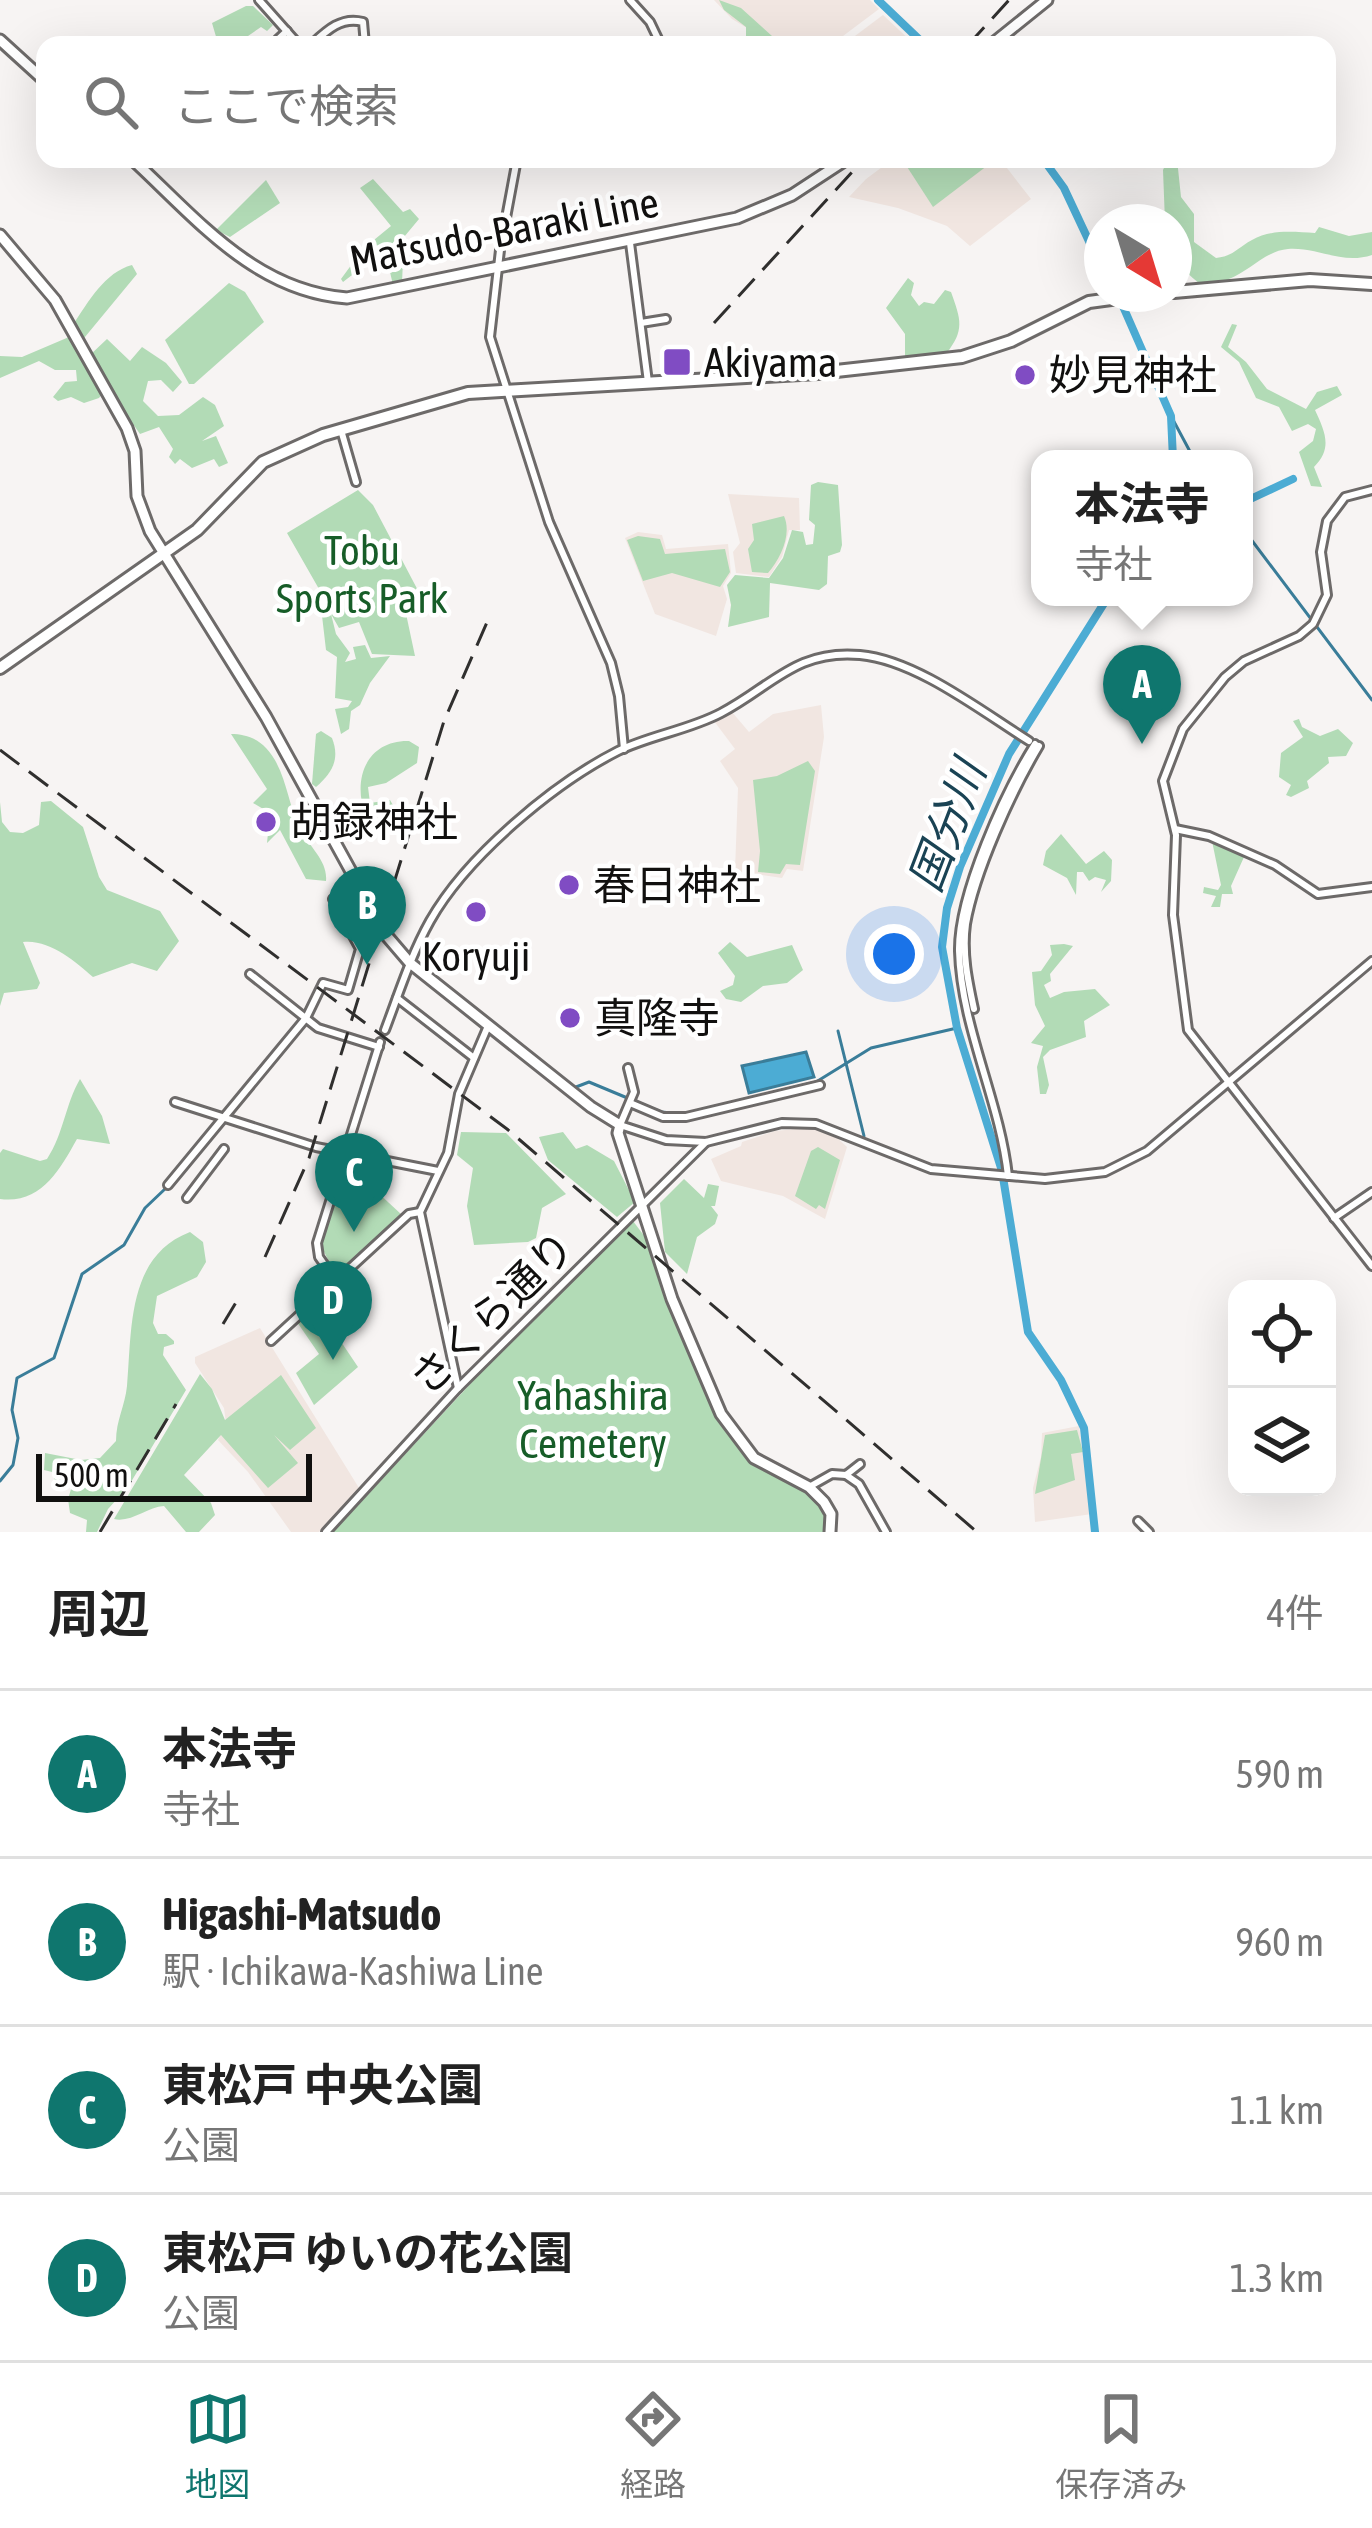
<!DOCTYPE html>
<html lang="ja">
<head>
<meta charset="utf-8">
<style>
  :root { --surface:#fff; --page:#f6f6f6; --text:#222; --muted:#767676; --line:#e0e0e0; --accent:#0f766e }
  body { margin:0; font-family:"Asap Condensed","Noto Sans JP",sans-serif; background:var(--page); color:var(--text) }
  .controls { position:absolute; right:36px; bottom:36px; display:grid; overflow:hidden; border-radius:24px; box-shadow:0 12px 48px #0002 }
  .controls button { width:108px; height:108px; display:grid; place-items:center; padding:0; border:0; border-bottom:3px solid var(--line); background:var(--surface); color:var(--text); font:60px sans-serif }
  .compass { position:absolute; left:1084px; top:204px; width:108px; height:108px; border-radius:50%; background:var(--surface); box-shadow:0 12px 48px #0002; rotate:142deg }
  .scale { position:absolute; left:36px; bottom:30px; width:276px; box-sizing:border-box; padding-left:12px; border:6px solid #11100f; border-top:0; font-size:33px; line-height:42px; white-space:nowrap; color:#11100f; -webkit-text-stroke:9px #fff; paint-order:stroke }
  .you { position:absolute; left:894px; top:954px; width:42px; height:42px; margin:-30px; border:9px solid #fff; border-radius:50%; background:#1a73e8; box-shadow:0 0 0 18px #1a73e833 }
  .badge { display:grid; place-items:center; width:78px; height:78px; border-radius:50%; background:var(--accent); color:#fff; font-size:39px; font-weight:700 }
  .pin { position:absolute; translate:-50% -99px; filter:drop-shadow(0 3px 6px #0008) }
  .pin::after { content:''; position:absolute; top:63px; width:42px; height:36px; background:inherit; clip-path:polygon(0 0,100% 0,50% 100%) }
  .popup { position:absolute; left:1031px; top:450px; width:222px; height:156px; box-sizing:border-box; display:grid; place-content:center; border-radius:24px; background:var(--surface); filter:drop-shadow(0 3px 9px #0005); font-size:39px; white-space:nowrap; color:var(--muted) }
  .popup b { font-size:45px; color:var(--text) }
  .popup::after { content:''; position:absolute; left:50%; top:100%; margin-left:-24px; border:24px solid transparent; border-top-color:var(--surface) }
  .list { margin:0; padding:0; list-style:none }
  h2 { display:flex; justify-content:space-between; align-items:center; height:156px; margin:0; padding:0 48px; font-size:51px }
  h2 small { font-size:39px; font-weight:400; color:var(--muted) }
  .list li { display:grid; grid-template-columns:78px 1fr auto; gap:36px; align-items:center; box-sizing:border-box; height:168px; padding:0 48px; border-top:3px solid var(--line) }
  .list b { display:block; font-size:45px; white-space:nowrap }
  .list p { margin:0; font-size:39px; white-space:nowrap; color:var(--muted) }
  .list em { font-size:39px; font-style:normal; color:var(--muted) }
  .icon { flex:none; width:66px; height:66px; fill:none; stroke:currentColor; stroke-width:2; stroke-linecap:round; stroke-linejoin:round }
  .map { position:relative; flex:none; width:1372px; height:1532px; overflow:hidden }
  .search { position:absolute; background:var(--surface); box-shadow:0 12px 48px #0002; left:36px; right:36px; top:36px; height:132px; display:flex; align-items:center; gap:30px; box-sizing:border-box; padding:0 42px; border-radius:24px; color:var(--muted); font-size:45px }
  .sheet { height:828px; background:var(--surface) }
  nav { display:flex; justify-content:space-around; align-items:center; box-sizing:border-box; height:168px; border-top:3px solid var(--line); background:var(--surface); font-size:33px; color:var(--muted) }
  nav a { display:grid; justify-items:center; gap:6px }
  nav .on { color:var(--accent) }
  .map>svg:first-child { display:block }
  .built { fill:#f1e6e1 }
  .green { fill:#b2dbb6 }
  .water { fill:#4cacd4; stroke:#3a7d99; stroke-width:3 }
  .lines { fill:none; stroke-linecap:round; stroke-linejoin:round }
  .stream { stroke:#3a7d99; stroke-width:3 }
  .river { stroke:#4cacd4; stroke-width:8 }
  .minor-casing { stroke:#6d6a69; stroke-width:12 }
  .major-casing { stroke:#6d6a69; stroke-width:15 }
  .highway-casing { stroke:#6d6a69; stroke-width:16 }
  .minor { stroke:#fff; stroke-width:6 }
  .major { stroke:#fff; stroke-width:9 }
  .highway { stroke:#fff; stroke-width:10 }
  .rail { stroke:#302f2e; stroke-width:3; stroke-dasharray:24 12; stroke-linecap:butt }
  .poi-dot { fill:#804cc3; stroke:#fff; stroke-width:4.5 }
  .labels { text-anchor:middle; stroke-width:9; stroke-linejoin:round; paint-order:stroke }
  .street-label { font-size:42px; fill:#11100f; stroke:#fff }
  .poi-label { font-size:42px; fill:#11100f; stroke:#fff; text-anchor:start }
  .park-label { font-size:42px; fill:#175d28; stroke:#fff }
  .water-label { font-size:45px; font-style:italic; fill:#1a4354; stroke:#fff }
</style>
</head>
<body>
<div class="map">
<svg width="1372" height="1532" viewBox="0 0 1372 1532">
  <rect width="100%" height="100%" fill="#f7f4f3"/>
  <g class="built">
    <path d="M714 0H870L879 9 831 45H775L732 19Z"/>
    <path d="M883 15 915 45H843Z"/>
    <path d="M893 159H1000L1031 199 970 246 947 226 898 208 849 197 866 179Z"/>
    <path d="M728 494 799 498 800 530H789L782 557 769 577 736 573 733 552 740 543Z"/>
    <path d="M638 532 662 535 666 549 728 544 731 573 723 586 727 599 716 636 655 614 625 538Z"/>
    <path d="M821 705 824 737 803 871 787 869 782 878 735 871 738 788 720 761 735 749 714 721 732 712 749 732 773 714Z"/>
    <path d="M805 1128 831 1132 847 1147 825 1219 783 1196 721 1181 711 1159 741 1146 742 1142 775 1131Z"/>
    <path d="M260 1328 359 1488 319 1532H291L248 1472 218 1440 226 1423 224 1408 195 1363V1357Z"/>
    <path d="M1079 1426 1092 1514 1035 1522 1033 1488 1041 1457 1042 1433Z"/>
  </g>
  <g class="green">
    <path d="M719 0 741 8 782 45H757L746 37V27L724 10Z"/>
    <path d="M246 6H253L273 25 267 31 261 27 235 45H214L217 40 212 23Z"/>
    <path d="M902 159H996L933 207Z"/>
    <path d="M1168 159H1177L1181 197 1194 214V242L1216 258C1234 256 1237 248 1252 240 1271 229 1294 232 1315 233L1319 227 1349 236 1372 232V255C1342 265 1318 247 1288 249 1265 251 1250 271 1229 279L1226 285 1204 287C1175 265 1174 257 1174 222H1165L1163 170Z"/>
    <path d="M373 179 403 212 410 209 419 219 404 237 398 236 389 255 391 262 403 260 402 283 393 285 387 259 378 255 343 282 341 279 363 249 391 226 360 188Z"/>
    <path d="M266 180 280 203 230 237 216 230Z"/>
    <path d="M132 265 137 274 80 343 73 325C88 302 105 272 132 265Z"/>
    <path d="M908 278 914 283 911 295 919 306 924 302 934 304 945 290 951 292C961 320 965 330 946 354L905 358V334L886 308Z"/>
    <path d="M229 283 245 292 264 322 194 384H189L165 340Z"/>
    <path d="M1232 324 1237 325 1228 347 1246 362 1267 389 1306 409 1317 392 1337 386 1342 395 1315 410C1325 432 1333 448 1314 467L1322 487 1311 486 1299 452 1313 441 1316 429 1308 424 1292 431 1279 407 1256 398 1239 362 1221 347Z"/>
    <path d="M69 337 89 356 107 339 130 361 142 347 166 363 182 382 173 392 161 380 148 381 143 401 158 416 179 415 203 397 215 405 224 426 202 441 216 436 228 463 219 467 214 459 192 468 180 459 175 464 169 457 173 449 159 427 140 434 107 387 99 398 84 403 71 397 58 401 53 397 65 382 77 381 76 370H55L39 361 0 378V356L22 357Z"/>
    <path d="M818 482 838 485 842 545 840 552 828 556 827 584 819 590 770 583 769 617 728 627 731 605 727 585 735 575 769 578 783 558 792 530 803 532 806 545 813 544 815 525 809 520 811 485Z"/>
    <path d="M358 490 373 505 423 600 405 609 415 656 372 654 359 622 339 628 331 614 336 634 350 653 345 662 356 659 353 647 365 645 371 658 390 656 370 683 360 705 351 711 349 729 341 734 335 709 348 707 352 701 335 698 337 657 326 650 321 607 327 603 287 533Z"/>
    <path d="M784 516C792 534 781 558 768 573L752 572 748 549 754 540 752 524Z"/>
    <path d="M638 536 660 539 665 554 725 549 730 572 720 587 672 573 643 581 627 540Z"/>
    <path d="M1299 719 1302 727 1320 736 1338 729 1353 743 1346 756 1328 757 1329 763 1307 781 1309 788 1291 797 1286 795 1291 785 1279 777 1281 753 1303 737 1293 721Z"/>
    <path d="M321 731 332 738C340 759 333 772 316 787L312 784 316 734Z"/>
    <path d="M231 734C244 734 257 738 266 748 287 770 287 805 301 830 310 848 328 861 326 881L306 879 280 830 267 843 270 813 253 803 267 789Z"/>
    <path d="M409 741 419 747 417 763 386 783 368 787 370 803 390 800 397 812 365 814C352 777 368 740 409 741Z"/>
    <path d="M808 761 815 771 800 865 786 864 780 874 758 872 760 851 753 780 777 776Z"/>
    <path d="M51 801 83 827 99 877 107 890 160 911 179 941 157 971 132 963 93 977C75 961 49 939 23 942L40 983 37 989 4 993 0 1006V802L2 822 10 832 23 833 39 825 41 802Z"/>
    <path d="M1061 834 1086 864 1104 851 1112 860 1111 881 1101 892 1106 880 1095 877 1089 881 1083 872H1077L1076 895 1067 878 1043 865 1046 851Z"/>
    <path d="M1212 841 1244 857 1231 886 1233 894H1222L1220 907H1211L1216 896 1203 893 1204 887 1218 890 1221 885Z"/>
    <path d="M730 942 747 957 792 945 803 970 787 983 763 986 741 1002 726 999 720 991 733 985 735 976 718 953Z"/>
    <path d="M1064 944 1073 946 1050 974 1051 981 1044 985 1050 998 1064 992 1095 989 1110 1005 1084 1021 1086 1037 1050 1050 1043 1057 1049 1085 1046 1094H1040L1037 1067 1043 1046 1031 1043 1045 1026 1035 1005 1032 972 1041 971 1052 955 1050 945Z"/>
    <path d="M80 1079 102 1116 110 1144 77 1139C59 1171 41 1204 0 1199V1153L3 1149 40 1161 47 1159C64 1133 65 1105 80 1079Z"/>
    <path d="M461 1132 506 1133 566 1194 542 1208 536 1238 528 1242 474 1245 467 1206 473 1168 457 1155Z"/>
    <path d="M563 1132 576 1149 587 1145 614 1161 635 1202 617 1217 548 1160 539 1137Z"/>
    <path d="M818 1147 840 1160 825 1209 819 1205 816 1209 795 1196 811 1151Z"/>
    <path d="M684 1179 704 1198 708 1184 719 1186 715 1206H711L718 1215 715 1224 697 1237 687 1274 665 1252 660 1203Z"/>
    <path d="M347 1184 375 1190 402 1215 336 1275 320 1244 336 1194Z"/>
    <path d="M633 1221 648 1241 726 1429 749 1458 806 1489 829 1515 828 1532H333L486 1367Z"/>
    <path d="M190 1232 203 1242 206 1262 197 1277 157 1296 153 1323 158 1334H166L174 1341V1344L164 1347 163 1355 186 1390 128 1487 108 1509 97 1532H86L87 1520 70 1513 68 1499 72 1486 67 1480 55 1481 52 1472 44 1470 45 1453 81 1460 100 1458 116 1441C116 1420 125 1406 127 1386 132 1329 127 1256 190 1232Z"/>
    <path d="M317 1306 358 1367 314 1405 296 1373 319 1354 297 1322Z"/>
    <path d="M200 1374 212 1389 225 1420 281 1375 316 1428 290 1450 274 1435 298 1463 268 1488 221 1435 184 1475 211 1503 215 1515 199 1532H186L164 1506C147 1507 131 1523 114 1519Z"/>
    <path d="M1077 1430 1083 1452 1071 1454 1075 1480 1035 1494 1045 1435Z"/>
  </g>
  <path class="water" d="M806 1052 814 1077 749 1093 742 1066Z"/>
  <g class="lines">
    <g class="stream">
      <path d="M1171 416 1194 459"/>
      <path d="M1244 530 1372 700"/>
      <path d="M838 1031 864 1136"/>
      <path d="M576 1087 589 1082 661 1112 684 1114 816 1082 871 1048 957 1028"/>
      <path d="M0 1481 13 1465 18 1438 12 1410 17 1378 54 1358 82 1274 124 1245 145 1208 166 1188"/>
    </g>
    <g class="river">
      <path d="M878 0 925 45"/>
      <path d="M1043 159 1064 188 1102 269"/>
      <path d="M1118 295 1171 416 1173 459"/>
      <path d="M1244 502 1293 479"/>
      <path d="M1095 1532 1084 1428 1061 1380 1028 1332 1002 1171 957 1028 942 947 947 908 960 867 1009 754 1108 597"/>
    </g>
    <g class="minor-casing">
      <g id="minor">
        <path d="M259 0 299 45"/>
        <path d="M630 0 650 22 661 45"/>
        <path d="M272 45 287 31"/>
        <path d="M311 45C326 31 341 16 363 22L365 45"/>
        <path d="M517 159 500 250 490 337 549 522 611 663 619 696 624 749"/>
        <path d="M630 243 648 382"/>
        <path d="M641 323 666 319"/>
        <path d="M341 430 356 482"/>
        <path d="M1372 490 1345 497 1327 521 1321 552 1327 595 1313 624 1299 636 1244 661 1225 677 1183 729 1163 781 1176 835 1173 915 1188 1030 1372 1266"/>
        <path d="M1175 829 1209 836 1275 865 1318 894 1372 887"/>
        <path d="M250 974 318 1028 379 1047"/>
        <path d="M397 998 474 1058"/>
        <path d="M974 1009C968 981 962 953 966 924 975 872 1012 791 1039 746"/>
        <path d="M385 1030C399 993 411 955 430 921 466 857 553 784 618 751 651 735 689 730 721 713 771 687 796 649 860 655 916 660 981 711 1029 741"/>
        <path d="M628 1068 634 1092 620 1125 666 1140 706 1142 782 1123 816 1124 931 1169 1045 1179 1105 1172 1147 1151 1372 961"/>
        <path d="M175 1102 316 1147 438 1171"/>
        <path d="M630 1103 663 1117H686L820 1085"/>
        <path d="M1008 1176C1000 1101 961 1027 959 951 958 894 1005 792 1035 744"/>
        <path d="M168 1185 306 1018 323 983 348 990 360 949 333 899"/>
        <path d="M187 1198 224 1149"/>
        <path d="M1334 1218 1372 1192"/>
        <path d="M336 1281 319 1257 317 1243 380 1042"/>
        <path d="M271 1341 409 1214 420 1212"/>
        <path d="M458 1388 420 1212 448 1153 459 1094 488 1026"/>
        <path d="M846 1475 859 1484 886 1532"/>
        <path d="M809 1487 832 1474 846 1475 860 1464"/>
        <path d="M1138 1521 1149 1532"/>
        <path d="M326 1532 458 1388 706 1142"/>
      </g>
    </g>
    <g class="major-casing">
      <g id="major">
        <path d="M0 40 45 81"/>
        <path d="M991 45 1047 0"/>
        <path d="M132 159C196 218 254 291 347 298L737 218 792 195 847 159"/>
        <path d="M0 235 55 300 127 428 135 451 137 496 150 531 266 717 386 935 410 963 591 1107 620 1125 618 1133 672 1299 721 1414 754 1458 809 1487 824 1502 831 1514 830 1532"/>
      </g>
    </g>
    <g class="highway-casing">
      <g id="highway">
        <path d="M1174 292 1310 280 1372 284"/>
        <path d="M0 668 197 530 263 462 323 435 468 393 818 373 962 357 1011 341 1089 302 1148 294"/>
      </g>
    </g>
    <use href="#minor" class="minor"/>
    <use href="#major" class="major"/>
    <use href="#highway" class="highway"/>
    <g class="rail">
      <path d="M968 45 1009 0"/>
      <path d="M714 323 864 159"/>
      <path d="M0 750 507 1129 977 1532"/>
      <path d="M265 1257 309 1158 444 721 491 613"/>
      <path d="M223 1324 238 1299"/>
      <path d="M100 1532 176 1404"/>
    </g>
  </g>
  <g class="poi-dot">
    <rect x="662" y="347" width="30" height="30" rx="6"/>
    <circle cx="1025" cy="375" r="12"/>
    <circle cx="266" cy="822" r="12"/>
    <circle cx="569" cy="885" r="12"/>
    <circle cx="476" cy="912" r="12"/>
    <circle cx="570" cy="1018" r="12"/>
  </g>
  <g class="labels">
    <g class="street-label">
      <text transform="translate(504 231) rotate(-11)" y="15">Matsudo-Baraki Line</text>
      <text transform="translate(492 1313) rotate(-45)" y="15">さくら通り</text>
    </g>
    <g class="poi-label">
      <text x="704" y="377">Akiyama</text>
      <text x="1049" y="390">妙見神社</text>
      <text x="290" y="837">胡録神社</text>
      <text x="593" y="900">春日神社</text>
      <text x="476" y="971" text-anchor="middle">Koryuji</text>
      <text x="594" y="1033">真隆寺</text>
    </g>
    <g class="park-label">
      <text x="362" y="565">Tobu<tspan x="362" dy="48">Sports Park</tspan></text>
      <text x="593" y="1410">Yahashira<tspan x="593" dy="48">Cemetery</tspan></text>
    </g>
    <g class="water-label">
      <text transform="translate(947 826) rotate(-69)" y="16">国分川</text>
    </g>
  </g>
</svg>
<div class="controls">
<button><svg class="icon" aria-label="locate" viewBox="0 0 24 24"><circle cx="12" cy="12" r="6"/><path d="M12 2v4M12 18v4M2 12h4M18 12h4"/></svg></button>
<button><svg class="icon" aria-label="layers" viewBox="0 0 24 24"><path d="M12 4l9 5-9 5-9-5zM3 14l9 5 9-5"/></svg></button>
</div>
<svg class="compass" viewBox="-18 -18 36 36"><path d="M0-13l5 13h-10z" fill="#e53935"/><path d="M0 13l5-13h-10z" fill="#767676"/></svg>
<div class="scale">500 m</div>
<div class="you"></div>
<div class="pin badge" style="left:1142px;top:744px">A</div>
<div class="popup"><b>本法寺</b>寺社</div>
<div class="pin badge" style="left:367px;top:965px">B</div>
<div class="pin badge" style="left:354px;top:1232px">C</div>
<div class="pin badge" style="left:333px;top:1360px">D</div>
<div class="search"><svg class="icon" aria-label="search" viewBox="0 0 24 24"><circle cx="10" cy="10" r="6"/><path d="M15 15l6 6"/></svg>ここで検索</div>
</div>
<section class="sheet">
<h2>周辺<small>4件</small></h2>
<ul class="list">
<li><span class="badge">A</span><div><b>本法寺</b><p>寺社</p></div><em>590 m</em></li>
<li><span class="badge">B</span><div><b>Higashi-Matsudo</b><p>駅 · Ichikawa-Kashiwa Line</p></div><em>960 m</em></li>
<li><span class="badge">C</span><div><b>東松戸 中央公園</b><p>公園</p></div><em>1.1 km</em></li>
<li><span class="badge">D</span><div><b>東松戸 ゆいの花公園</b><p>公園</p></div><em>1.3 km</em></li>
</ul>
</section>
<nav>
<a class="on"><svg class="icon" aria-label="map" viewBox="0 0 24 24"><path d="M3 6l6-2 6 2 6-2v14l-6 2-6-2-6 2zM9 4v14M15 6v14"/></svg>地図</a>
<a><svg class="icon" aria-label="directions" viewBox="0 0 24 24"><path d="M12 3l9 9-9 9-9-9zM9 14v-3h6M13 9l2 2-2 2"/></svg>経路</a>
<a><svg class="icon" aria-label="saved" viewBox="0 0 24 24"><path d="M7 4h10v16l-5-4-5 4z"/></svg>保存済み</a>
</nav>
</body>
</html>
